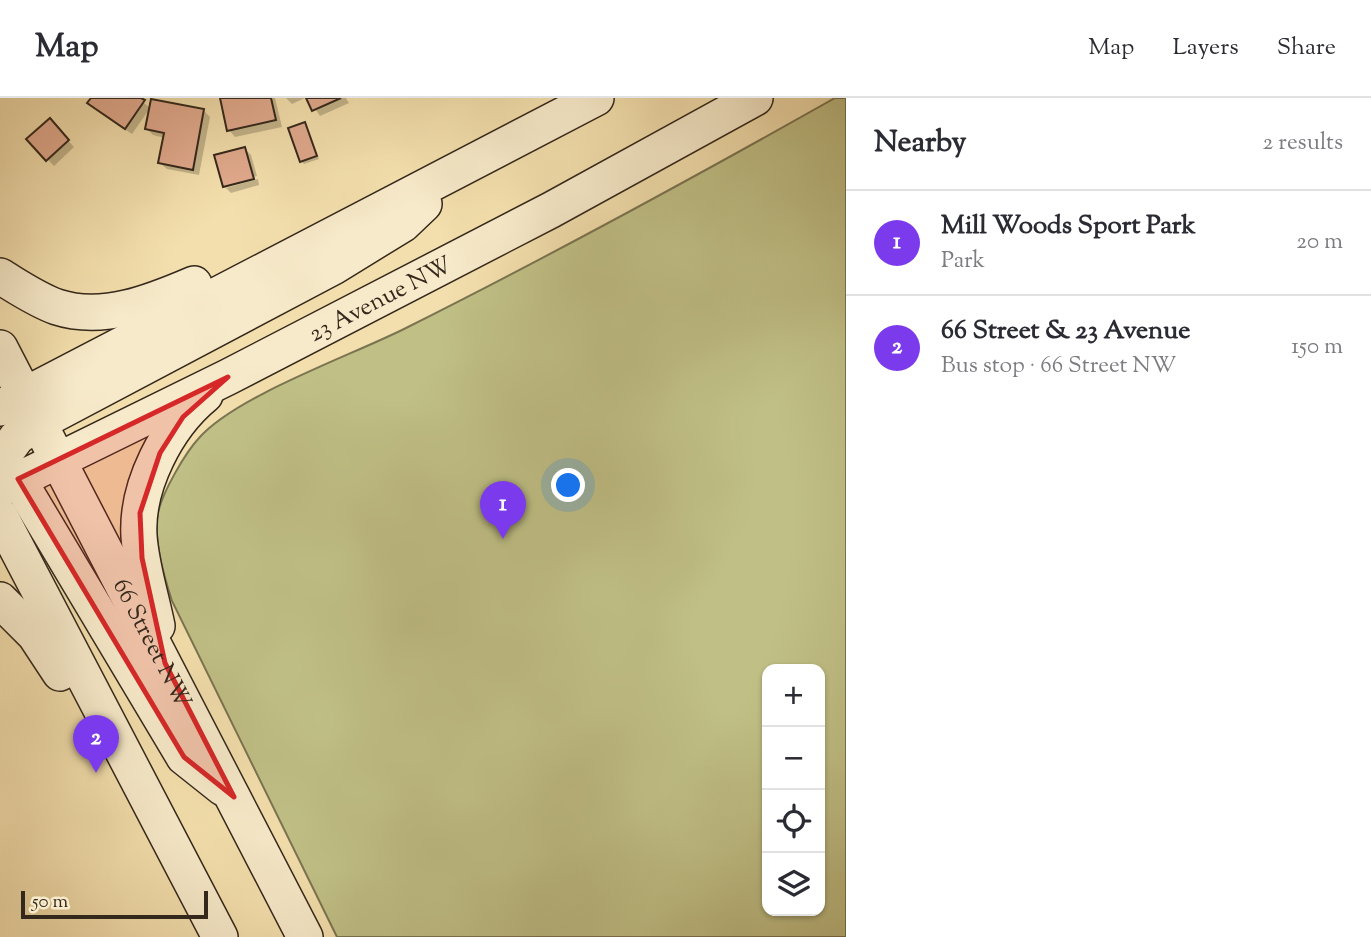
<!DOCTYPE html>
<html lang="en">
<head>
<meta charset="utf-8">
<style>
  :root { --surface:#fff; --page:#f2f2f3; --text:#2b2b33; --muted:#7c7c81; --line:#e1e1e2; --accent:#7c3aed }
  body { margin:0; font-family:"Sorts Mill Goudy",serif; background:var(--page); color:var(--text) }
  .controls { position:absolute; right:21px; bottom:21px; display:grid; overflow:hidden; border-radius:14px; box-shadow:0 2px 5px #0004 }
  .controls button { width:63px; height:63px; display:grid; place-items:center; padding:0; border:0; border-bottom:2px solid var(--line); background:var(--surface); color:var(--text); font:35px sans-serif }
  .scale { position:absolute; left:21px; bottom:18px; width:187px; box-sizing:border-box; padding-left:7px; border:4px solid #34281c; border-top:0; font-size:19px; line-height:24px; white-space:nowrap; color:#34281c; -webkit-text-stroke:5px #f7eaca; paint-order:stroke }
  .you { position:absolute; left:569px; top:388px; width:24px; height:24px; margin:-18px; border:5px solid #fff; border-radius:50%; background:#1a73e8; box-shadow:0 0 0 10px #1a73e833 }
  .badge { display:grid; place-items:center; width:46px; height:46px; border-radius:50%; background:var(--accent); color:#fff; font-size:23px; font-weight:700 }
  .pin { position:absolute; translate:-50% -58px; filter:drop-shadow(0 2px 4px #0008) }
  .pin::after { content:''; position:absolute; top:37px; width:24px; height:21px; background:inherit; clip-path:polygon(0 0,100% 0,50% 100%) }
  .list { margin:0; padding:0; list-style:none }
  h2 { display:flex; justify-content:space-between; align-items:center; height:91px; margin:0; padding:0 28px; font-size:30px }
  h2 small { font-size:23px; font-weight:400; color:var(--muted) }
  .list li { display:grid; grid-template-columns:46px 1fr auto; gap:21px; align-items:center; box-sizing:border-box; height:105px; padding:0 28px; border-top:2px solid var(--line) }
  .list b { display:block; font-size:26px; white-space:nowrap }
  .list p { margin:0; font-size:23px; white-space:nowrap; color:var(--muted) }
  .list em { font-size:23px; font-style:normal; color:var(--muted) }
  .icon { flex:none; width:38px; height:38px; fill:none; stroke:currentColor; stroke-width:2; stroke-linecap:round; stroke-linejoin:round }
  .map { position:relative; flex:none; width:846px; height:839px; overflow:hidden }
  header { display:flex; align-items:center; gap:42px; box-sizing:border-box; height:98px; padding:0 35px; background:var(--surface); border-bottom:2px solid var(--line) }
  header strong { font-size:33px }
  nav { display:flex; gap:38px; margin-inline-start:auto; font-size:24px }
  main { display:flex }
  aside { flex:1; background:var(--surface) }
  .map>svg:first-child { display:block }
  .green { fill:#c0c086; stroke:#7a7451; stroke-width:2; fill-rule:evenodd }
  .shadow { fill:#0003 }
  .building { fill:#e1aa8e; stroke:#34281c; stroke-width:2 }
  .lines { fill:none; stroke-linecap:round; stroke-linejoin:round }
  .secondary-casing { stroke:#34281c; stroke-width:38 }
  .secondary { stroke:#f7eaca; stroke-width:35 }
  .marked { fill:#d62828; fill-opacity:0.2; stroke:#d62828; stroke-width:5; stroke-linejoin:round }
  .labels { text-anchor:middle; stroke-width:7; stroke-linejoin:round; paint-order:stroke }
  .street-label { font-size:24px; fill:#34281c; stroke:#f7eaca }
</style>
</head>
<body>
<header>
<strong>Map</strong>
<nav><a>Map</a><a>Layers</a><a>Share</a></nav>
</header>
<main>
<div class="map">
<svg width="846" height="839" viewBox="0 0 846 839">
  <rect width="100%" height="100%" fill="#f3dfad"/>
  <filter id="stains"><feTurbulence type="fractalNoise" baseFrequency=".00286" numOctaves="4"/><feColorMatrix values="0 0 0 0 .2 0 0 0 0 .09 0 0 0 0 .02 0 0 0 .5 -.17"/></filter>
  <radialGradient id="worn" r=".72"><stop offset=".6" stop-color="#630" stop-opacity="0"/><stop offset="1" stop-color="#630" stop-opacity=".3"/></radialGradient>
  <path class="green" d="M835 0H846V839H337L172 503C164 478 153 441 158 415 162 395 185 355 199 340 236 298 350 258 404 231 550 158 693 80 835 0ZM767 571H820V813H767Z"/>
  <g class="shadow">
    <path d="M93 0H138L150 10 132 36 96 12 89 5Z"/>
    <path d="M221 0H275L282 29 235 39 229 32Z"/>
    <path d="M286 0H305L292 6Z"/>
    <path d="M308 0H346L349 5 320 18Z"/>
    <path d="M204 13 210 19 199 77 167 71 160 65 165 40 153 37 147 31Z"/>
    <path d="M49 22 74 49 54 68 29 41Z"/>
    <path d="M305 26 319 61 304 66 301 63Z"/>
    <path d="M245 51 251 57 257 78 226 86V90L258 81 259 87 231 95 224 88Z"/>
  </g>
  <g class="building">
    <path d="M91 0H141L145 2 125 31 87 5Z"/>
    <path d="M220 0H271L276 22 227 33Z"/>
    <path d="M306 0H341L312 13Z"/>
    <path d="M151 1 204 11 193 72 158 65 164 35 145 31Z"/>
    <path d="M50 20 69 42 46 63 26 41Z"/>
    <path d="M305 24 317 58 300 64 288 30Z"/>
    <path d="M245 49 254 81 223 89 214 57Z"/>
  </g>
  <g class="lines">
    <g class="secondary-casing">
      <g id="secondary">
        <path d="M0 178C18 189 37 202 57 209 103 224 152 204 194 186"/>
        <path id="s1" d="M0 250 305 839"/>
        <path d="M0 310 596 0"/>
        <path d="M0 362 17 339 38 325 333 169 403 126 424 106"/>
        <path d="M4 364 18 381 184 659 223 690"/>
        <path id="s2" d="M0 391 228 279 551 112 755 0"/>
        <path d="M0 418 220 839"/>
        <path d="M0 502 35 537 60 575"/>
        <path d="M157 528C151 498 141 468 139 438 136 388 167 328 205 297"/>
      </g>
    </g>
    <use href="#secondary" class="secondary"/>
  </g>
  <path class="marked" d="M228 279 183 319 160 355 140 415 142 460 165 565 234 699 184 659 18 381Z"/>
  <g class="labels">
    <g class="street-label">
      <text dy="8" stroke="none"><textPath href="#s2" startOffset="425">23 Avenue NW</textPath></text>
      <text dy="8" stroke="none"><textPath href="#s1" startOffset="332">66 Street NW</textPath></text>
    </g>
  </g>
  <rect width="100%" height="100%" filter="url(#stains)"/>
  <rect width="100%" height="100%" fill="url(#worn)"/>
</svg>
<div class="controls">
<button>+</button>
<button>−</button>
<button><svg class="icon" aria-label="locate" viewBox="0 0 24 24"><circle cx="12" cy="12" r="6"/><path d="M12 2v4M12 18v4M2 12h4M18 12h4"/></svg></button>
<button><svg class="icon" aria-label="layers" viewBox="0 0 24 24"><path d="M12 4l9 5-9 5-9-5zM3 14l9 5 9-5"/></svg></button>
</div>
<div class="scale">50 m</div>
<div class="you"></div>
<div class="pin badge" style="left:503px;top:441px">1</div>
<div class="pin badge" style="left:96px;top:675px">2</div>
</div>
<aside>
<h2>Nearby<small>2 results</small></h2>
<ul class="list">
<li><span class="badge">1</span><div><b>Mill Woods Sport Park</b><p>Park</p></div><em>20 m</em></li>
<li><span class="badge">2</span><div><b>66 Street &amp; 23 Avenue</b><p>Bus stop · 66 Street NW</p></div><em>150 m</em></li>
</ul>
</aside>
</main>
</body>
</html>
